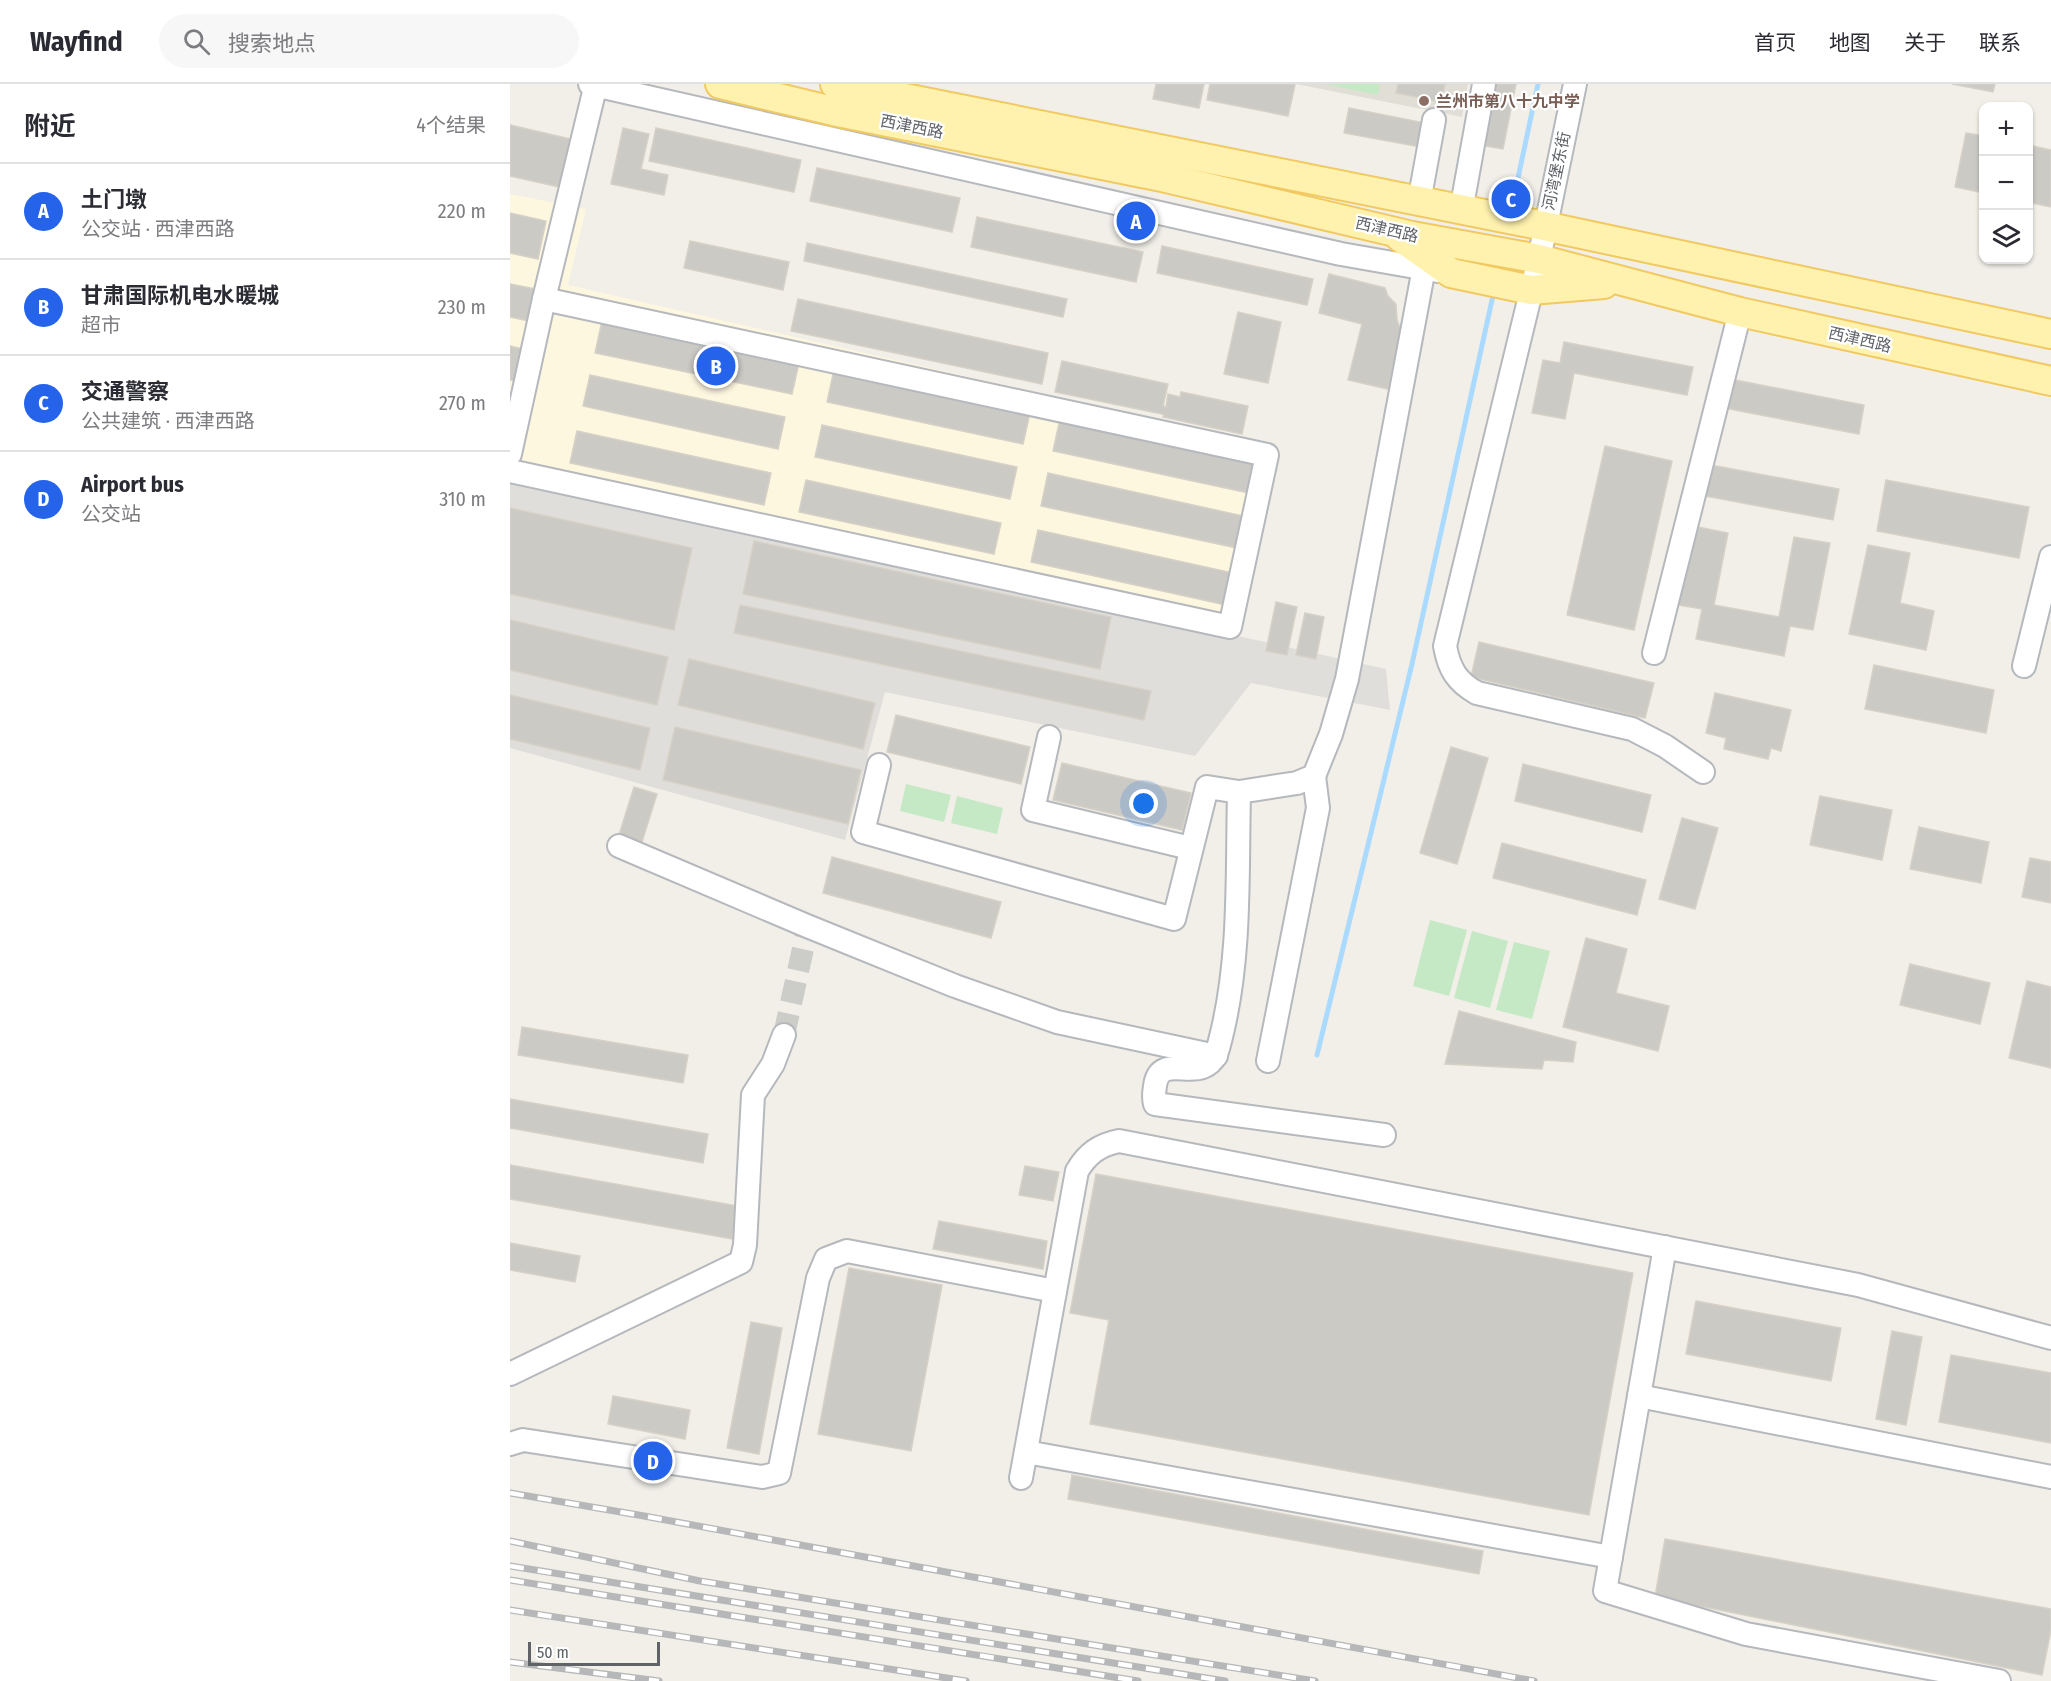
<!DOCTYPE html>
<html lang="zh">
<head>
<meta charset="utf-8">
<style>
  :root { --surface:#fff; --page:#f7f7f7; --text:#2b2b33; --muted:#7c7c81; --line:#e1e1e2; --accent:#2563eb }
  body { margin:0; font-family:"Fira Sans Condensed","Noto Sans SC",sans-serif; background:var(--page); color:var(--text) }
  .controls { position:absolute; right:18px; top:18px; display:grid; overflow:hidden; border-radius:12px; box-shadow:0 2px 4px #0004 }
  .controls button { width:54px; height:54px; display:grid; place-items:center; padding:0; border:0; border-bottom:2px solid var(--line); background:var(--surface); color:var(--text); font:30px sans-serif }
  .scale { position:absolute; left:18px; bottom:15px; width:132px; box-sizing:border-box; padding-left:6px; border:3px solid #5f6368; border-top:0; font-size:16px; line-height:21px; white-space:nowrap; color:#5f6368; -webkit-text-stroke:4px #fff; paint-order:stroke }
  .you { position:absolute; left:634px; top:720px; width:21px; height:21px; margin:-15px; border:4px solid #fff; border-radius:50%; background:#1a73e8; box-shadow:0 0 0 9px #1a73e833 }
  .badge { display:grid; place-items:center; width:39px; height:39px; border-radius:50%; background:var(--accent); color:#fff; font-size:20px; font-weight:700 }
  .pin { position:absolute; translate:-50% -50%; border:3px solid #fff; box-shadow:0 2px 6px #0006 }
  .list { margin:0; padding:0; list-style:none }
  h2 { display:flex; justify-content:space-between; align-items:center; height:78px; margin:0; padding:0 24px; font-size:26px }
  h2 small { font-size:20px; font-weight:400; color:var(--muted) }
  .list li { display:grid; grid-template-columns:39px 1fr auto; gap:18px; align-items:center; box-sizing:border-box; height:96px; padding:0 24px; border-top:2px solid var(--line) }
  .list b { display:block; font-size:22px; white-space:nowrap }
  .list p { margin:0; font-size:20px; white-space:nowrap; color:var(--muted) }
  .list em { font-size:20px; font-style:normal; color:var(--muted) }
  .icon { flex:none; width:33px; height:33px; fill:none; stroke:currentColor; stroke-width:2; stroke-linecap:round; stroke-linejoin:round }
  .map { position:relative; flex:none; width:1541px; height:1597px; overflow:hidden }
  header { display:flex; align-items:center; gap:36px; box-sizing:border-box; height:84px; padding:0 30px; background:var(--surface); border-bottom:2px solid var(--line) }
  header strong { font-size:28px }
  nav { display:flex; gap:33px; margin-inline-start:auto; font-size:21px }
  .search { width:420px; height:54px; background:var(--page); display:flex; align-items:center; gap:15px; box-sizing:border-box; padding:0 21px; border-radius:33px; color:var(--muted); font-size:22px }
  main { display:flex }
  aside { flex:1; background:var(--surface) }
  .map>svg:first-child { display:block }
  .commercial { fill:#fef7e0 }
  .industrial { fill:#e0deda }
  .education { fill:#e1ded6 }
  .green { fill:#c5e8c5 }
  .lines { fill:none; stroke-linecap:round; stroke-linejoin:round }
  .stream { stroke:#aadaff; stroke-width:5 }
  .building { fill:#cccac5; stroke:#d6d1c6; stroke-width:1.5 }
  .minor-tunnel { stroke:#ccccc8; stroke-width:22; stroke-dasharray:22 11; stroke-linecap:butt }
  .minor-casing { stroke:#b5b8bc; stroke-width:26 }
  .major-casing { stroke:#f2c960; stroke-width:32 }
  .minor { stroke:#fff; stroke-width:22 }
  .major { stroke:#fff2af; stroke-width:28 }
  .rail-casing { stroke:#b6b7b8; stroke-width:7 }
  .rail { stroke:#fff; stroke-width:4.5; stroke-dasharray:14; stroke-linecap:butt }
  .education-dot { fill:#8d6e63; stroke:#fff; stroke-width:2 }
  .labels { text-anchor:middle; stroke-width:4.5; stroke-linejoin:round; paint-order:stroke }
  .education-label { font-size:16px; font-weight:bold; fill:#785e54; stroke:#fff; text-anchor:start }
  .street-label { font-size:16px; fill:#5f6368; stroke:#fff }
</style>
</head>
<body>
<header>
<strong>Wayfind</strong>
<div class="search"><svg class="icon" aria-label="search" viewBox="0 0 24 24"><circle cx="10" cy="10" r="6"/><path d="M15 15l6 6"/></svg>搜索地点</div>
<nav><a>首页</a><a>地图</a><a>关于</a><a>联系</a></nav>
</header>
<main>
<aside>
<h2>附近<small>4个结果</small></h2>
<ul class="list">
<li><span class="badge">A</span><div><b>土门墩</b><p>公交站 · 西津西路</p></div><em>220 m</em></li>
<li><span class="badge">B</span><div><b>甘肃国际机电水暖城</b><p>超市</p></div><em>230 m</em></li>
<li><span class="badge">C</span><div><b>交通警察</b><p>公共建筑 · 西津西路</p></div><em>270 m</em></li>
<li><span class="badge">D</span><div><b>Airport bus</b><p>公交站</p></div><em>310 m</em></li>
</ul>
</aside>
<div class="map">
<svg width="1541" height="1597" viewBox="0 0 1541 1597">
  <rect width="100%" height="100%" fill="#f1efe8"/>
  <path class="commercial" d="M0 110 76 125 58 201 768 364 726 551 0 390Z"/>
  <path class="industrial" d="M0 390 876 585 880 626 741 599 685 672 375 608 335 756 0 664Z"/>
  <path class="education" d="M786 0H958L952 33Z"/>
  <g class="green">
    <path d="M815 0H870L868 11Z"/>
    <path d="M396 700 441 711 434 738 390 727Z"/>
    <path d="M447 712 493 724 487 750 441 739Z"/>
    <path d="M920 836 957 846 939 912 903 902Z"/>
    <path d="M962 847 998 857 980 924 944 914Z"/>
    <path d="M1004 858 1040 867 1022 935 986 926Z"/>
  </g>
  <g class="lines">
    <g class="stream">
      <path d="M1001 127 1028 0"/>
      <path d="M807 971 902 580 984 207"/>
    </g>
  </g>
  <g class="building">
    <path d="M646 0H694L689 24 643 15Z"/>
    <path d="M700 0H782L785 1 778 32 697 16Z"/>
    <path d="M888 0H935L931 18 886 9Z"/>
    <path d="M982 0H1006L993 65 969 61Z"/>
    <path d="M1442 0H1485L1483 8Z"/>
    <path d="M839 24 915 39 910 63 834 49Z"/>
    <path d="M0 41 65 56 54 104 0 92Z"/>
    <path d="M113 44 139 50 131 85 158 91 154 111 101 100Z"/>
    <path d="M146 44 291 76 284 108 139 77Z"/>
    <path d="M1456 49 1474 52V109L1445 103Z"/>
    <path d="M1518 61 1541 66V123L1518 118Z"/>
    <path d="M307 84 450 114 442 148 300 117Z"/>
    <path d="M0 129 36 137 28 175 0 169Z"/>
    <path d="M467 133 633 168 626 198 461 163Z"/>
    <path d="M180 157 279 178 273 206 174 184Z"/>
    <path d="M297 159 557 215 553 233 294 177Z"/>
    <path d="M652 162 803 195 797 221 647 189Z"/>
    <path d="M819 190 875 204 878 212 886 220 887 236 892 249 878 305 838 296 852 240 809 229Z"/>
    <path d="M0 200 26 205 19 237 0 233Z"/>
    <path d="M288 215 538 269 532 300 281 247Z"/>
    <path d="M728 228 771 238 758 299 714 290Z"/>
    <path d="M92 237 289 279 282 310 85 269Z"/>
    <path d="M1054 258 1183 283 1177 311 1064 289 1055 335 1022 329 1033 276 1050 279Z"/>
    <path d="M0 262 13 265 6 297 0 296Z"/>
    <path d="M552 277 658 300 653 322 656 323 658 310 670 313 671 308 738 322 732 350 653 333 654 331 652 330 545 308Z"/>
    <path d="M324 286 520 329 513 360 317 318Z"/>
    <path d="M80 291 275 333 268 365 73 322Z"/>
    <path d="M1215 294 1354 321 1349 350 1209 323Z"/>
    <path d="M550 335 746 377 739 409 543 367Z"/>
    <path d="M312 341 507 383 500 415 305 373Z"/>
    <path d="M67 347 261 389 254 421 60 379Z"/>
    <path d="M1095 362 1162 377 1124 546 1057 531Z"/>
    <path d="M1201 381 1329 405 1323 436 1195 412Z"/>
    <path d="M538 389 733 432 727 464 531 422Z"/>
    <path d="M296 396 491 439 484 470 289 428Z"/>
    <path d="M1376 396 1519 423 1509 474 1367 447Z"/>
    <path d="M0 424 182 464 164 546 0 510Z"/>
    <path d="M1183 442 1218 449 1204 521 1269 533 1284 453 1320 459 1303 546 1280 542 1274 572 1186 555 1192 525 1168 521Z"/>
    <path d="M528 446 723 489 716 521 521 478Z"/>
    <path d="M244 457 601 533 590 585 233 510Z"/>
    <path d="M1358 461 1400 469 1390 519 1424 527 1416 566 1339 550Z"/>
    <path d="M766 518 787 523 777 571 756 567Z"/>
    <path d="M230 521 641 607 634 636 224 549Z"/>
    <path d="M795 529 814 533 806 575 786 571Z"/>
    <path d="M0 536 158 573 147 621 0 586Z"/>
    <path d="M969 558 1144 599 1135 634 961 593Z"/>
    <path d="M179 575 365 619 353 665 168 621Z"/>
    <path d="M1364 581 1484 606 1476 649 1355 625Z"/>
    <path d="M1205 609 1281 626 1271 667 1261 664 1258 675 1214 665 1216 654 1196 649Z"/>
    <path d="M0 611 140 644 130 686 0 655Z"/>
    <path d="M386 631 520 663 511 700 377 668Z"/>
    <path d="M165 643 351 686 338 740 153 696Z"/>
    <path d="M941 663 978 674 947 780 910 769Z"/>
    <path d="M552 679 681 709 672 746 543 716Z"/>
    <path d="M1013 680 1141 711 1132 748 1005 717Z"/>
    <path d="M124 703 147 710 132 758 109 751Z"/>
    <path d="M1310 712 1382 726 1372 776 1300 761Z"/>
    <path d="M1172 734 1208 744 1185 825 1149 815Z"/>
    <path d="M1409 743 1479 758 1471 799 1400 785Z"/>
    <path d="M992 759 1136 796 1127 831 983 794Z"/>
    <path d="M322 773 491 818 481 854 313 809Z"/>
    <path d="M1520 774 1541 778V819L1512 813Z"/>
    <path d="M1076 854 1117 865 1106 909 1159 922 1148 967 1053 943Z"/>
    <path d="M1400 880 1480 899 1470 940 1390 921Z"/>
    <path d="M1517 897 1541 903V984L1499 974Z"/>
    <path d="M949 927 1066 958 1063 978 1034 976 1032 985 935 980Z"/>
    <path d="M12 943 178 971 173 999 8 971Z"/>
    <path d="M0 1015 198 1050 193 1079 0 1044Z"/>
    <path d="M0 1081 228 1122 222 1155 0 1115Z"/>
    <path d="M515 1082 549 1088 543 1117 509 1111Z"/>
    <path d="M586 1090 1123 1189 1079 1431 580 1340 599 1236 560 1229Z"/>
    <path d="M429 1137 537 1157 533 1185 423 1165Z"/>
    <path d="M0 1159 70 1172 65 1198 0 1186Z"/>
    <path d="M339 1184 432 1201 401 1367 308 1350Z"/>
    <path d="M1186 1217 1331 1244 1321 1297 1176 1270Z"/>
    <path d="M241 1238 272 1244 249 1370 217 1364Z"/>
    <path d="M1382 1247 1412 1253 1396 1341 1366 1335Z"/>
    <path d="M1441 1271 1541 1289V1359L1429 1338Z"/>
    <path d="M103 1312 180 1326 175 1355 98 1340Z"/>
    <path d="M562 1391 973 1467 969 1490 558 1415Z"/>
    <path d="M1155 1455 1541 1525V1546L1532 1591 1145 1513Z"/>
  </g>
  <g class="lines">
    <path class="minor-tunnel" d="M274 951 296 851"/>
    <g class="minor-casing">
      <g id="minor">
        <path d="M80 0 831 170 928 187"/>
        <path d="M1065 0 1029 175 935 562C939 585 947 598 967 609L1122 645 1155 662 1193 688"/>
        <path d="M909 118 924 36"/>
        <path d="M951 127 974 0"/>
        <path d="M0 370 34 215 86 0"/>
        <path d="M0 387 720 543 757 371 34 215"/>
        <path d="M1144 569 1230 228"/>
        <path d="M1514 582 1541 473"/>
        <path d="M539 653 523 726 680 764"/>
        <path d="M369 681 353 748 664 835 697 703 729 708"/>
        <path d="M109 762 297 842 445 902 547 938 706 972"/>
        <path d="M758 977 808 724 804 692"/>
        <path d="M874 1051 645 1020C643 1014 644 1009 645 1002 649 973 675 990 693 983 706 978 708 965 711 953 731 873 727 790 729 708L787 699 804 692 821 650 837 595 914 184"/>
        <path d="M1155 1163 1095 1507 1236 1550 1489 1597"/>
        <path d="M0 1290 231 1178 235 1161 243 1011 263 980 274 951"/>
        <path d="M1129 1312 1541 1393"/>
        <path d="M0 1360 13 1356 252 1393 269 1389 308 1194 316 1175 337 1167 545 1207"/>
        <path d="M516 1368 1101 1473"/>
        <path d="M511 1394 567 1087C577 1070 589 1061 609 1057L1348 1201 1541 1254"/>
      </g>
    </g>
    <g class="major-casing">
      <g id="major">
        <path d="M210 0 323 27 652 93 902 152 1029 175 1230 228 1541 297"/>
        <path d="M325 0 1034 142 1541 250"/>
        <path d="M890 153 941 189 1021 206 1094 200"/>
      </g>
    </g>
    <use href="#minor" class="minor"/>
    <use href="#major" class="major"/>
    <g class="rail-casing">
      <g id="rail">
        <path d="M0 1409 134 1432 1024 1597"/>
        <path d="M0 1457 190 1497 805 1597"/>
        <path d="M0 1482 715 1597"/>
        <path d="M0 1496 628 1597"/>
        <path d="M0 1526 456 1597"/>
        <path d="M0 1578 149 1597"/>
      </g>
    </g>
    <use href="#rail" class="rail"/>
  </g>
  <circle class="education-dot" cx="914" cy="17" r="6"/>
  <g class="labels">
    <g class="education-label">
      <text x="926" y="23">兰州市第八十九中学</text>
    </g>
    <g class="street-label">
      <text transform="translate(402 42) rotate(11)" y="6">西津西路</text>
      <text transform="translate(1046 87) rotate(-78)" y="6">河湾堡东街</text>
      <text transform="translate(877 145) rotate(13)" y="6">西津西路</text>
      <text transform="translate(1350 255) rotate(13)" y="6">西津西路</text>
    </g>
  </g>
</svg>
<div class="controls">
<button>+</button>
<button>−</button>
<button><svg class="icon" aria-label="layers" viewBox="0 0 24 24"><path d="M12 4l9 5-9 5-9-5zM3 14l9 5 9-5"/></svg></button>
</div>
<div class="scale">50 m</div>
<div class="you"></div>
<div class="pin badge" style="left:626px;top:137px">A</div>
<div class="pin badge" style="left:206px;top:282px">B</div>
<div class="pin badge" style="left:1001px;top:115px">C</div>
<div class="pin badge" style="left:143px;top:1377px">D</div>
</div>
</main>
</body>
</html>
